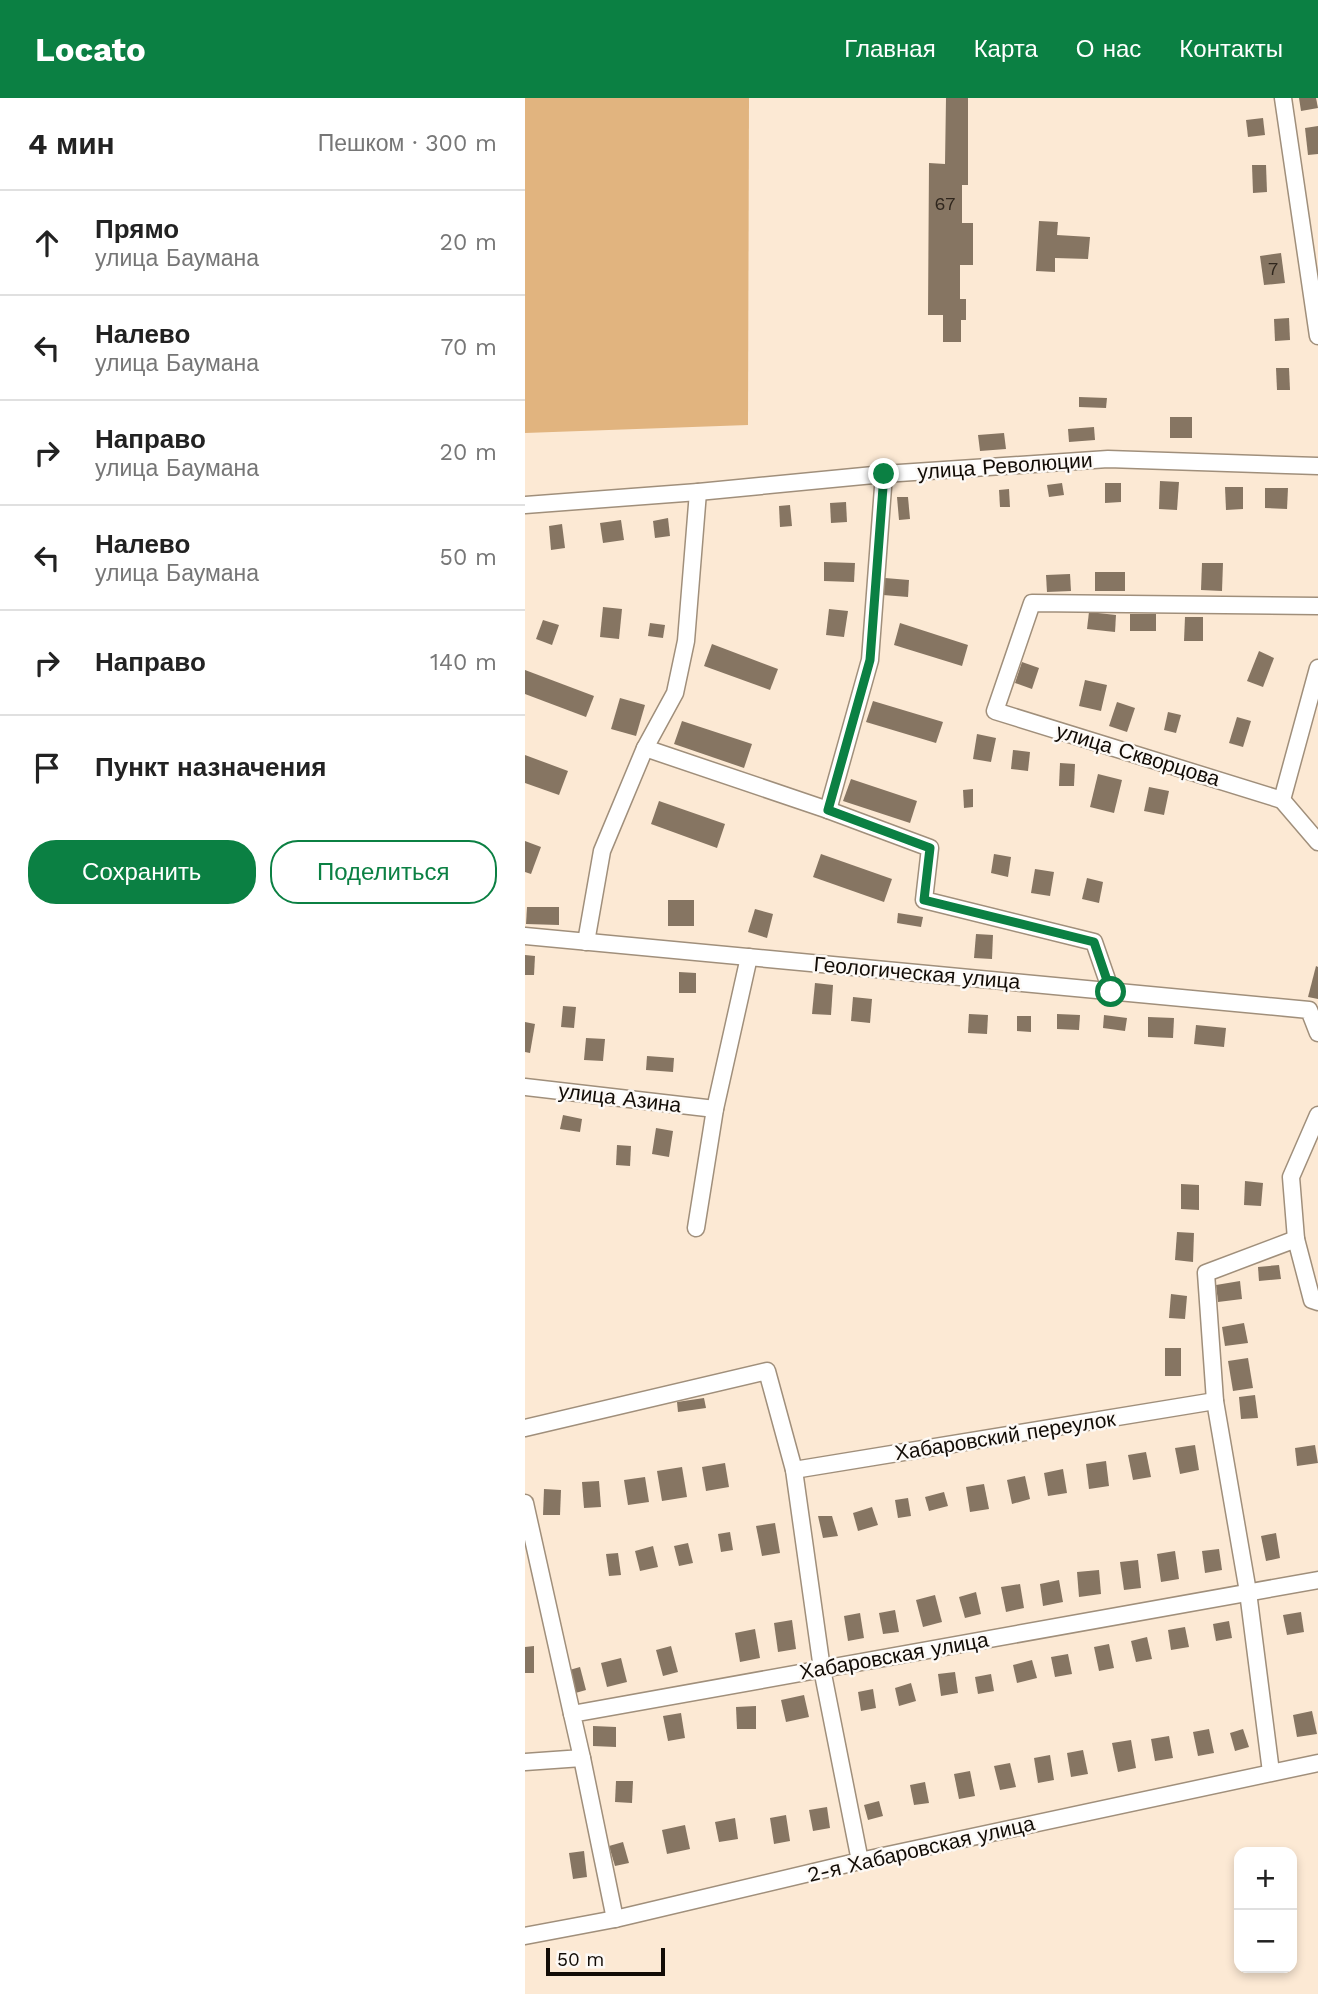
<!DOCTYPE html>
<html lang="ru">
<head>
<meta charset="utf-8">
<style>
  :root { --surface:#fff; --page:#f6f6f6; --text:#222; --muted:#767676; --line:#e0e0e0; --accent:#0b8043 }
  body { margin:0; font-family:"Work Sans",sans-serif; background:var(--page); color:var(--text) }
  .controls { position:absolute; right:21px; bottom:21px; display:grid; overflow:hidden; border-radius:14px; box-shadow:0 4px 10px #0003 }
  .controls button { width:63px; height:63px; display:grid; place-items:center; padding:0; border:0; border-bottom:2px solid var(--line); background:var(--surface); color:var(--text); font:35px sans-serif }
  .scale { position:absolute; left:21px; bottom:18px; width:119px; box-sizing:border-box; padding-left:7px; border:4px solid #120c06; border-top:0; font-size:19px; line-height:24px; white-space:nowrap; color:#120c06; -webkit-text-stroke:5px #fdf9f5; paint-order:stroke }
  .stop { position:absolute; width:21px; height:21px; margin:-16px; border:5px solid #0b8043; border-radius:50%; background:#fff }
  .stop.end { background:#0b8043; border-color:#fff; box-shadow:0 2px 7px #0008 }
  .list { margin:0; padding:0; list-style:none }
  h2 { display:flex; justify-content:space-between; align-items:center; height:91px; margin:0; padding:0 28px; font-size:30px }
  h2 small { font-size:23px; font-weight:400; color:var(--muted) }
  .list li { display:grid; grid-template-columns:46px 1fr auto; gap:21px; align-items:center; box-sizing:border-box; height:105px; padding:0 28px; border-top:2px solid var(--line) }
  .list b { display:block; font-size:26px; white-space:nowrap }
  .list p { margin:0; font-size:23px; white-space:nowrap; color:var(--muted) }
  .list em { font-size:23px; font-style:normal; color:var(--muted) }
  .actions { display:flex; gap:14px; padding:21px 28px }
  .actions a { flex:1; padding:16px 0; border:2px solid var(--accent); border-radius:28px; text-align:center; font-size:24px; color:var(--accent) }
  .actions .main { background:var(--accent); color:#fff }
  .icon { flex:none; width:38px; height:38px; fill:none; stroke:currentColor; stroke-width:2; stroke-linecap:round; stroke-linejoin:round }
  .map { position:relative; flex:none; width:793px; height:1896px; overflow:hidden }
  header { display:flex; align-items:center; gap:42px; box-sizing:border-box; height:98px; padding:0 35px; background:var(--accent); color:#fff }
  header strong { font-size:33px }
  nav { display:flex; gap:38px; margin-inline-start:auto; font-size:24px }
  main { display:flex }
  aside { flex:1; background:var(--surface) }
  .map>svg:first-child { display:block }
  .green { fill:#e1b47f }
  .building { fill:#867562 }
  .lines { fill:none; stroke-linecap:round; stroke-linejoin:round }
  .minor-casing { stroke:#a08f7b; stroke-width:19 }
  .minor { stroke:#fff; stroke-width:16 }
  .route { stroke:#0b8043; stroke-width:9 }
  .labels { text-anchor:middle; stroke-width:5; stroke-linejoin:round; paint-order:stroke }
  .number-label { font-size:18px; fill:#2f261d }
  .street-label { font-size:21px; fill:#120c06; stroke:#fdf9f5 }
</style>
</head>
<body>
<header>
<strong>Locato</strong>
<nav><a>Главная</a><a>Карта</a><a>О нас</a><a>Контакты</a></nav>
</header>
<main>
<aside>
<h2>4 мин<small>Пешком · 300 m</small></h2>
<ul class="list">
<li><svg class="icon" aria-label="ahead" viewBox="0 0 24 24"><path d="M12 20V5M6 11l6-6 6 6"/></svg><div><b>Прямо</b><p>улица Баумана</p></div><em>20 m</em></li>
<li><svg class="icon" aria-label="left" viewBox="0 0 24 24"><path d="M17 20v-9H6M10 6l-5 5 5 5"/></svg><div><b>Налево</b><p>улица Баумана</p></div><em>70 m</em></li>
<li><svg class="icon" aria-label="right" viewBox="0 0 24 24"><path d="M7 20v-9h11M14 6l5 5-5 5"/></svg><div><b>Направо</b><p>улица Баумана</p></div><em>20 m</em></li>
<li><svg class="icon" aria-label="left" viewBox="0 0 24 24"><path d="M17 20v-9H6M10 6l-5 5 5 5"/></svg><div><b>Налево</b><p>улица Баумана</p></div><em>50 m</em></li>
<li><svg class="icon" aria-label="right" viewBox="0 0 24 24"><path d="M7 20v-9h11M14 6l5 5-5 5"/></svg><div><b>Направо</b></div><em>140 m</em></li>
<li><svg class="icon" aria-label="arrive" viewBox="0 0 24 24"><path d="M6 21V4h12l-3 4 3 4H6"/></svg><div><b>Пункт назначения</b></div></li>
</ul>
<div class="actions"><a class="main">Сохранить</a><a>Поделиться</a></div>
</aside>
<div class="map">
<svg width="793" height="1896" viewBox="0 0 793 1896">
  <rect width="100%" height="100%" fill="#fce9d4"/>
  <path class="green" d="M0 0H224L223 327 0 335Z"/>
  <g class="building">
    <path d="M421 0H443V87H437V125H448V167H435V201H441V222H436V244H418V217H403L404 65 420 66Z"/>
    <path d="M774 0H791L793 10 776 13Z"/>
    <path d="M738 20 740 37 723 39 721 22Z"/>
    <path d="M793 28V56L783 57 780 30Z"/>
    <path d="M727 67H741L742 94 728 95Z"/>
    <path d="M514 123 533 124 532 137 565 139 563 161 530 160V174L511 173Z"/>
    <path d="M756 155 760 185 739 187 735 158Z"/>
    <path d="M764 220 765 242 750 243 749 221Z"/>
    <path d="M751 270H764L765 292H752Z"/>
    <path d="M554 299 582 300 581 310 554 309Z"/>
    <rect x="645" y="319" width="22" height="21"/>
    <path d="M569 329 570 342 544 344 543 331Z"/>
    <path d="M479 335 481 351 455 353 453 337Z"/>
    <path d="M635 383 654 384 652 412 634 411Z"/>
    <path d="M537 385 539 397 524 399 522 387Z"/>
    <path d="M580 385H596V404L580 405Z"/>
    <path d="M700 389H718V411L701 412Z"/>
    <path d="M740 390H763L762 411 740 410Z"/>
    <path d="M484 391 485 409H475L474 392Z"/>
    <path d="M372 399H383L385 421 374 422Z"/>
    <path d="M321 404 322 424 306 425 305 405Z"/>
    <path d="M265 407 267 428 255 429 254 408Z"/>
    <path d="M143 420 145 438 130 440 128 423Z"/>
    <path d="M96 422 99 442 78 445 75 425Z"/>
    <path d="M37 426 40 450 26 452 24 428Z"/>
    <path d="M299 464 330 465 329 484 299 483Z"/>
    <path d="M677 465H698L697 493 676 492Z"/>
    <rect x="570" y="474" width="30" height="19"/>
    <path d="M545 476 546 493 522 494 521 477Z"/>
    <path d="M360 480 384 482 383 499 358 497Z"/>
    <path d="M78 509 97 511 94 541 75 539Z"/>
    <path d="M304 511 323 513 319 539 301 537Z"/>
    <path d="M564 514 591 517 590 534 562 531Z"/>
    <rect x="605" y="516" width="26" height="17"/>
    <path d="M660 519H678V543H659Z"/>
    <path d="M18 522 34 527 27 547 11 541Z"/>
    <path d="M125 525 140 527 138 540 123 538Z"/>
    <path d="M375 525 443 547 437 568 369 547Z"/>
    <path d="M187 546 253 571 245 592 179 568Z"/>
    <path d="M734 553 749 560 738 589 722 583Z"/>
    <path d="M497 564 514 570 507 591 490 585Z"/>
    <path d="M0 572 69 598 61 619 0 596Z"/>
    <path d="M560 582 582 587 576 613 554 608Z"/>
    <path d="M95 600 120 607 111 638 86 631Z"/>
    <path d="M348 603 418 624 411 645 341 624Z"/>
    <path d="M592 604 610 610 602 634 584 628Z"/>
    <path d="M643 614 656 617 651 635 639 632Z"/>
    <path d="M712 619 726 623 718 649 704 645Z"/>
    <path d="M157 623 227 646 219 670 149 646Z"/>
    <path d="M452 636 471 640 466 664 448 661Z"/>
    <path d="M488 652 505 654 503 673 486 671Z"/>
    <path d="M0 657 43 673 34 697 0 685Z"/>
    <path d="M535 665 550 666 549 688H534Z"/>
    <path d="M573 676 597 682 589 715 565 709Z"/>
    <path d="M326 681 392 703 385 725 318 703Z"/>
    <path d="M624 689 644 693 639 717 619 713Z"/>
    <path d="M448 691V709L439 710 438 692Z"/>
    <path d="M134 703 200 726 192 750 126 726Z"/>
    <path d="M0 743 16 749 6 776 0 774Z"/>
    <path d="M296 756 367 781 359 804 288 779Z"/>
    <path d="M469 756 486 759 483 779 466 775Z"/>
    <path d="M510 771 529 774 525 798 506 795Z"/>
    <path d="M562 780 578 784 574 805 557 801Z"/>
    <rect x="143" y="802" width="26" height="26"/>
    <path d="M2 809H34V827L1 826Z"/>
    <path d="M230 811 248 816 242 840 223 834Z"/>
    <path d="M373 815 398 819 396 829 372 825Z"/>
    <path d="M451 836 468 837 467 861 449 860Z"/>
    <path d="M0 857 10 858 9 877H0Z"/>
    <path d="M791 868 793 869V901L783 899Z"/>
    <path d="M154 874 171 875V895H154Z"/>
    <path d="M290 885 308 887 306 917 287 916Z"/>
    <path d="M328 899 347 901 345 925 326 923Z"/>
    <path d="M38 908 51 909 49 930 36 929Z"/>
    <path d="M444 916 463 917 462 936 443 935Z"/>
    <path d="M532 916 555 917 554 932 532 931Z"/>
    <path d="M579 917 602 920 600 933 578 930Z"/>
    <path d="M492 918H506V934L492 933Z"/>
    <path d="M623 919 649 920 648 940 623 939Z"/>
    <path d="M0 924 10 926 5 955 0 954Z"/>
    <path d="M671 927 701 930 699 949 669 946Z"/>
    <path d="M61 940 80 941 78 963 59 962Z"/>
    <path d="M122 958 149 960 148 974 121 972Z"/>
    <path d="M38 1017 57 1021 55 1034 35 1031Z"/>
    <path d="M131 1030 148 1033 144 1059 127 1056Z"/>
    <path d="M92 1047 106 1048 105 1068 91 1067Z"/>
    <path d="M720 1083 738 1085 736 1108 719 1107Z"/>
    <path d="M656 1086 674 1087V1112L656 1111Z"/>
    <path d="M652 1134 669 1135 668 1164 650 1162Z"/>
    <path d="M754 1167 756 1181 734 1183 733 1169Z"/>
    <path d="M715 1183 717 1201 693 1204 691 1187Z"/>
    <path d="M646 1196 662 1198 660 1221 644 1220Z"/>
    <path d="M719 1225 723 1245 700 1248 697 1229Z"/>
    <rect x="640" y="1250" width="16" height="28"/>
    <path d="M723 1260 728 1290 708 1293 703 1263Z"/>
    <path d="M730 1297 733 1320 716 1321 714 1299Z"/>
    <path d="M179 1300 181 1310 153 1314 152 1304Z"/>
    <path d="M670 1347 674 1372 655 1376 650 1350Z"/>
    <path d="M790 1347 793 1365 772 1368 770 1350Z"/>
    <path d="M621 1354 626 1379 608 1382 603 1357Z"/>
    <path d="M581 1363 584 1388 564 1391 561 1366Z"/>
    <path d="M200 1365 204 1389 181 1393 177 1369Z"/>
    <path d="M157 1369 162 1399 137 1403 132 1373Z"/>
    <path d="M538 1371 542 1395 523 1398 519 1375Z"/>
    <path d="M500 1378 505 1401 487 1406 482 1382Z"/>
    <path d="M120 1379 124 1404 103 1407 99 1382Z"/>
    <path d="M74 1383 76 1409 59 1410 57 1384Z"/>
    <path d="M459 1386 464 1411 445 1414 441 1389Z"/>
    <path d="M19 1391 36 1392 35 1417H18Z"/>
    <path d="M419 1394 423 1408 404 1413 400 1399Z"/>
    <path d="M383 1400 386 1418 373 1420 370 1402Z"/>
    <path d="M347 1409 353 1427 333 1433 328 1415Z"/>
    <path d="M293 1418H307L313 1438 298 1440Z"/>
    <path d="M250 1425 255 1455 237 1458 231 1428Z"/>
    <path d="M205 1434 208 1452 196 1454 193 1436Z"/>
    <path d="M751 1435 755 1460 741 1463 736 1438Z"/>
    <path d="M163 1445 168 1465 154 1468 149 1448Z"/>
    <path d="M128 1448 133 1469 115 1473 110 1453Z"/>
    <path d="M694 1451 697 1472 680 1475 677 1453Z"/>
    <path d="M650 1453 654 1481 636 1484 632 1456Z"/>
    <path d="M93 1455 96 1477 84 1478 81 1456Z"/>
    <path d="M613 1462 616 1490 599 1492 595 1464Z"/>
    <path d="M574 1472 576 1496 554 1499 552 1474Z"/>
    <path d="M534 1482 538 1504 518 1508 515 1486Z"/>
    <path d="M495 1486 499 1510 481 1514 476 1489Z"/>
    <path d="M451 1494 456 1516 440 1520 434 1499Z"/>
    <path d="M410 1497 417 1524 398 1529 391 1502Z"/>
    <path d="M370 1512 374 1534 358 1536 354 1515Z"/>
    <path d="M776 1514 779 1534 762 1537 758 1517Z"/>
    <path d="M335 1515 339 1540 323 1543 319 1518Z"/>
    <path d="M267 1522 271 1551 253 1554 249 1525Z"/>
    <path d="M704 1523 707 1540 691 1543 688 1526Z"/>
    <path d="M660 1529 664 1549 646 1552 643 1532Z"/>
    <path d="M230 1531 235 1560 215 1564 210 1535Z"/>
    <path d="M622 1539 627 1561 611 1564 606 1543Z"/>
    <path d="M584 1546 589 1570 574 1573 569 1549Z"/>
    <path d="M9 1548V1575H0V1549Z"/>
    <path d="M146 1548 153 1574 138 1578 131 1552Z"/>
    <path d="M543 1556 547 1576 530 1579 526 1559Z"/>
    <path d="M96 1560 102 1584 82 1589 76 1565Z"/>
    <path d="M507 1562 512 1580 492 1585 488 1567Z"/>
    <path d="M55 1569 61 1592 47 1596 41 1573Z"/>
    <path d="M430 1574 433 1595 416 1598 413 1576Z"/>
    <path d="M466 1576 469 1593 453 1596 450 1579Z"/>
    <path d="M386 1585 391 1603 374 1608 370 1590Z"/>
    <path d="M348 1591 351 1610 336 1613 333 1594Z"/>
    <path d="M279 1597 284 1619 261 1624 256 1602Z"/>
    <path d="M231 1608V1631H212L211 1609Z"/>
    <path d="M787 1613 792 1636 772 1639 768 1617Z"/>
    <path d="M156 1615 160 1640 143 1643 138 1618Z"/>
    <path d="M68 1628 91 1629V1649L68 1648Z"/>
    <path d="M684 1631 689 1655 673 1658 668 1634Z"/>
    <path d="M718 1631 724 1649 710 1653 705 1635Z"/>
    <path d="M644 1638 648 1660 630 1663 626 1641Z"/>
    <path d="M606 1642 611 1670 593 1674 587 1645Z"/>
    <path d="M558 1652 563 1676 546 1679 542 1655Z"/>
    <path d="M525 1657 529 1682 513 1685 509 1660Z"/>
    <path d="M485 1665 491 1689 475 1692 469 1668Z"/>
    <path d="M445 1673 450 1698 434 1701 429 1676Z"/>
    <path d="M91 1683H108L107 1705 90 1704Z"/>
    <path d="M400 1684 404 1705 389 1707 385 1687Z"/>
    <path d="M354 1703 358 1718 343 1722 339 1707Z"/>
    <path d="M302 1709 305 1730 288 1733 284 1712Z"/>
    <path d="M261 1717 265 1743 249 1746 245 1720Z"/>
    <path d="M210 1720 213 1741 194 1744 190 1724Z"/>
    <path d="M160 1727 165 1751 142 1756 137 1732Z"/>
    <path d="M98 1744 104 1765 90 1768 84 1748Z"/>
    <path d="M59 1753 62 1779 48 1781 44 1755Z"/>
  </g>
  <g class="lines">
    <g class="minor-casing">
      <g id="minor">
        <path d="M758 0 793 238"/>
        <path d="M0 407 173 394 359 376 583 361 793 368"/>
        <path d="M793 570 757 702 793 744"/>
        <path d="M120 650 303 712 405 750 399 802 569 844 586 893"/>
        <path d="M757 702 470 613 507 505 793 508"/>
        <path d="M303 712 345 562 359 376"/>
        <path d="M0 838 784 912 793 935"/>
        <path d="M61 844 77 753 120 650 150 595 161 543 173 394"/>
        <path d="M0 989 190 1011"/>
        <path d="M171 1130 190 1011 224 859"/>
        <path d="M771 1141 766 1079 793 1017"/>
        <path d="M0 1330 242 1273 269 1372 297 1571 335 1763"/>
        <path d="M269 1372 690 1303"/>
        <path d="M0 1405 47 1616"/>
        <path d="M57 1660 90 1821"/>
        <path d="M0 1664 57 1660 47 1616 793 1482"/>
        <path d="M746 1674 723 1494 690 1303 681 1175 771 1141 787 1202 793 1204"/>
        <path d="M0 1838 90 1821 335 1763 793 1665"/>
      </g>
    </g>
    <use href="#minor" class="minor"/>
  </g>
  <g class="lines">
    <path class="route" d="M359 376 345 562 303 712 405 750 399 802 569 844 586 894"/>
  </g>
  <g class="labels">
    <g class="number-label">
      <text x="420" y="112">67</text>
      <text x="748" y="177">7</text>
    </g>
    <g class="street-label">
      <text transform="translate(480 368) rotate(-4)" y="7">улица Революции</text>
      <text transform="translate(613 657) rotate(17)" y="7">улица Скворцова</text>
      <text transform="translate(392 875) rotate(5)" y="7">Геологическая улица</text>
      <text transform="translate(95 1000) rotate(7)" y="7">улица Азина</text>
      <text transform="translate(480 1338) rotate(-9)" y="7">Хабаровский переулок</text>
      <text transform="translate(369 1558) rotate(-10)" y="7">Хабаровская улица</text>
      <text transform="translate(396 1751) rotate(-13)" y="7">2-я Хабаровская улица</text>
    </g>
  </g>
</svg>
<div class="controls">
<button>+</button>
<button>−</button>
</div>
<div class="scale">50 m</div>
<div class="stop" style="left:586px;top:894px"></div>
<div class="stop end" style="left:359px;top:376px"></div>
</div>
</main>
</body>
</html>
